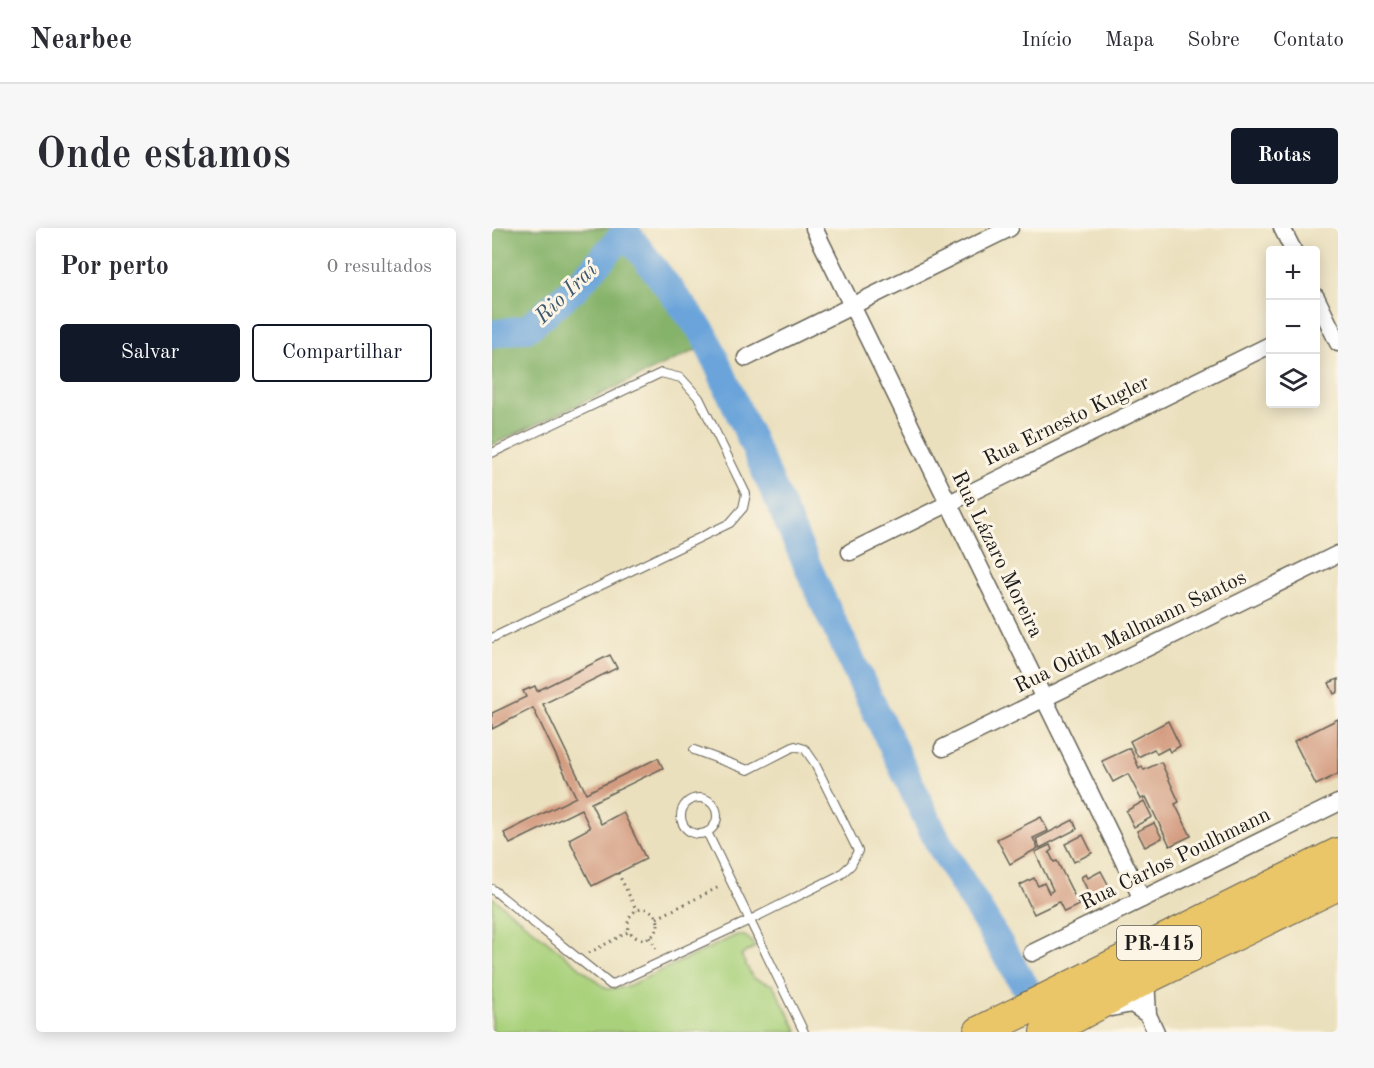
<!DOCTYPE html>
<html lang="pt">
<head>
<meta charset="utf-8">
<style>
  :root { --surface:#fff; --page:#f7f7f7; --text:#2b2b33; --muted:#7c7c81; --line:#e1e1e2; --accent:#111827 }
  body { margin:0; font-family:"Old Standard TT",serif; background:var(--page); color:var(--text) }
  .controls { position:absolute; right:18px; top:18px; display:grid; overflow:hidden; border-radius:6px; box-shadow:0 3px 15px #0003 }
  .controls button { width:54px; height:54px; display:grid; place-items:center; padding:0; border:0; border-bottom:2px solid var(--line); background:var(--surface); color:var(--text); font:30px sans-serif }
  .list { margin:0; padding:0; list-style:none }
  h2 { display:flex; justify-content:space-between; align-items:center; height:78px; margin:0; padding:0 24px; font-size:26px }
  h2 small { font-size:20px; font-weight:400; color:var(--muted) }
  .actions { display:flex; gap:12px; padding:18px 24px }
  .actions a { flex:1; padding:14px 0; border:2px solid var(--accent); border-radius:6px; text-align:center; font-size:21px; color:var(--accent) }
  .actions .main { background:var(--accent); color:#fff }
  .icon { flex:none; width:33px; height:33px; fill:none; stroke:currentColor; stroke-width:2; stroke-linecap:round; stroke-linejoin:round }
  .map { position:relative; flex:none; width:846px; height:804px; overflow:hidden; border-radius:6px }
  header { display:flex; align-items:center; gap:36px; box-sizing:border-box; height:84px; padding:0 30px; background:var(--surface); border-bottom:2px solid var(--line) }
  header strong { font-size:28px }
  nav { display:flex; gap:33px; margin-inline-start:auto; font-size:21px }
  .intro { display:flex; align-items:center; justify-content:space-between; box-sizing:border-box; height:144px; padding:0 36px }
  h1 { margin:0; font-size:42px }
  .button { padding:15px 27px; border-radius:6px; background:var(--accent); color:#fff; font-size:21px; font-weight:700 }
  main { display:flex; gap:36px; padding:0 36px }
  aside { flex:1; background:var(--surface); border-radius:6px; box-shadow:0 3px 15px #0003 }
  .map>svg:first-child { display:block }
  .green { fill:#a9d17b; stroke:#62764c; stroke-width:1.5 }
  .forest { fill:#86b36b; stroke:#516844; stroke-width:1.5 }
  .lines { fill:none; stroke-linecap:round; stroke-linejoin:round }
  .river { stroke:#6aa4da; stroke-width:28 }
  .building { fill:#d39b80 }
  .lane-casing { stroke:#646155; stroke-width:10 }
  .street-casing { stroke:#646155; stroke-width:19 }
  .highway-casing { stroke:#646155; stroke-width:34 }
  .path { stroke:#646155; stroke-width:3; stroke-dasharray:1.5 4.5; stroke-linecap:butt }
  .lane { stroke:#fff; stroke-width:8 }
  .street { stroke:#fff; stroke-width:16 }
  .highway { stroke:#ebc669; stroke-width:32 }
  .labels { text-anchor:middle; stroke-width:6; stroke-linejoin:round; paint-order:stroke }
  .shield { fill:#fcf5e5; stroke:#5f5d58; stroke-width:1.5 }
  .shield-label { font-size:20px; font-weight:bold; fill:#1c1c1c }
  .street-label { font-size:21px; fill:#1c1c1c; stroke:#fcf5e5 }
  .water-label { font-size:22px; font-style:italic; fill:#3f5971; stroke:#fcf5e5 }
</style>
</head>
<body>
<header>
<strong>Nearbee</strong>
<nav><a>Início</a><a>Mapa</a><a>Sobre</a><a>Contato</a></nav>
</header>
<div class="intro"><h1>Onde estamos</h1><a class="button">Rotas</a></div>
<main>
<aside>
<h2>Por perto<small>0 resultados</small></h2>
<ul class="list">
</ul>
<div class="actions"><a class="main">Salvar</a><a>Compartilhar</a></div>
</aside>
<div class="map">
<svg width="846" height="804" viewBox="0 0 846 804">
  <rect width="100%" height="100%" fill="#fcf5e5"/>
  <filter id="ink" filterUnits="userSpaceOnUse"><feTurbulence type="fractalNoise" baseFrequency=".0167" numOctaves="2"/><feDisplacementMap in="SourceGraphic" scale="12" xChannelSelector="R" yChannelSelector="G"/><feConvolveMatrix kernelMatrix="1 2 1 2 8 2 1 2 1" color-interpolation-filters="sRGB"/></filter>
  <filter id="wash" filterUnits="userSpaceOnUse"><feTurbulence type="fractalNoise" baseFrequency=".008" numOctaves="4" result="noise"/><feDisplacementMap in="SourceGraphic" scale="24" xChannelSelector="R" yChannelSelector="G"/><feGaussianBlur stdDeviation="1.35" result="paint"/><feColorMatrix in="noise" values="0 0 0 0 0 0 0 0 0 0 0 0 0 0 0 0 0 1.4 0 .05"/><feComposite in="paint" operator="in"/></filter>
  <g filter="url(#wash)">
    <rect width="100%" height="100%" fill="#ebe0be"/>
    <path class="green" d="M0 669 115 761 134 759 245 707C255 707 258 711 263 719L249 727 261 750 281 757 306 804H0Z"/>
    <path class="forest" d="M0 0H134L135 4 212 106 217 116 0 217Z"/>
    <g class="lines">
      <g class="river">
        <path d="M134 4 212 106 332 375 446 614 534 760"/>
        <path d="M0 106 36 100 84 59 134 4V0"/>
      </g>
    </g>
    <g id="blocks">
      <g class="building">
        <path d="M118 427 125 440 51 476 94 565 166 530 171 540 99 575 109 596 131 584 154 631 100 658 77 611 98 600 89 581 18 616 12 605 84 569 41 480 0 501V485L34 469 31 463 43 458 45 463Z"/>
        <path d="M846 451V464L842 466 837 455Z"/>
        <path d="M846 491V546L824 557 802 513Z"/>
        <path d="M676 493 688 518 678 524 676 520 665 526 662 521 646 529 638 513Z"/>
        <path d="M638 520 647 540 650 538 652 542 669 534 687 574 683 576 699 608 678 618 654 569 649 571 636 546 621 554 610 533Z"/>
        <path d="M652 573 660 589 642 599 634 583Z"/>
        <path d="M549 589 556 603 541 610 546 620 518 636 505 611Z"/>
        <path d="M581 592 585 601 548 620 544 611Z"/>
        <path d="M662 595 670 610 653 619 645 603Z"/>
        <path d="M591 607 600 625 582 634 573 616Z"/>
        <path d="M558 617 560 622 557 624 562 634 565 633 587 677 572 684 567 674 542 686 528 657 542 650 546 658 552 655 557 665 561 662 543 624Z"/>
        <path d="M609 643 618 660 599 669 589 649 594 646 596 650Z"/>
      </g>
    </g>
  </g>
  <g filter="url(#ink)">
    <use href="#blocks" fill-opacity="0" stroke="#646155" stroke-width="1.5"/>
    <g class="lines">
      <g class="lane-casing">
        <g id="lane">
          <path d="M0 225 169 145 189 150 207 170 254 266 251 280 238 295 0 410"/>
          <circle cx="207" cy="588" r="18"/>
          <path d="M215 604 312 804"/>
          <path d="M0 661 119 757 258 692 348 647 359 637 366 623 322 534 313 521 303 518 256 542 202 522"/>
        </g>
      </g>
      <g class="street-casing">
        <g id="street">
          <path d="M322 0 650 671"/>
          <path d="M790 0 801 22"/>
          <path d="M824 69 846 115"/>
          <path d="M254 130 518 0"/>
          <path d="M358 324 778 117"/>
          <path d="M451 520 846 326"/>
          <path d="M540 725 846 575"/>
          <path d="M654 750 656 787 664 804"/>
          <path d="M619 780 640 776 656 787"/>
        </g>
      </g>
      <g class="highway-casing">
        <g id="highway">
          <path d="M488 804 846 626"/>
          <path d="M554 804 654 750 846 656"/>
        </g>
      </g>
      <g class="path">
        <path d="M126 645 145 683"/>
        <circle cx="151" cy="696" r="15"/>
        <path d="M165 690 229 658"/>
        <path d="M158 709 165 724"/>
        <path d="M97 725 138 703"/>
      </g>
      <use href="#lane" class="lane"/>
      <use href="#street" class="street"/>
      <use href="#highway" class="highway"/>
    </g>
  </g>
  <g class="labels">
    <rect class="shield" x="625" y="698" width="84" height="34" rx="4.5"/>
    <g class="shield-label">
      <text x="667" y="722">PR-415</text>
    </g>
    <g class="street-label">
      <text transform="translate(574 192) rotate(-26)" y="7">Rua Ernesto Kugler</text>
      <text transform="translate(506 326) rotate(64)" y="7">Rua Lázaro Moreira</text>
      <text transform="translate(638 403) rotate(-26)" y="7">Rua Odith Mallmann Santos</text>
      <text transform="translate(683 630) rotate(-26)" y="7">Rua Carlos Poulhmann</text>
    </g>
    <g class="water-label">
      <text transform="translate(73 64) rotate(-44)" y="8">Rio Iraí</text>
    </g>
  </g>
</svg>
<div class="controls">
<button>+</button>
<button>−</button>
<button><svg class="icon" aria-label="layers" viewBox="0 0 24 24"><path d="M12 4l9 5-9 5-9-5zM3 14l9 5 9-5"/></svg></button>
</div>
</div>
</main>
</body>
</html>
